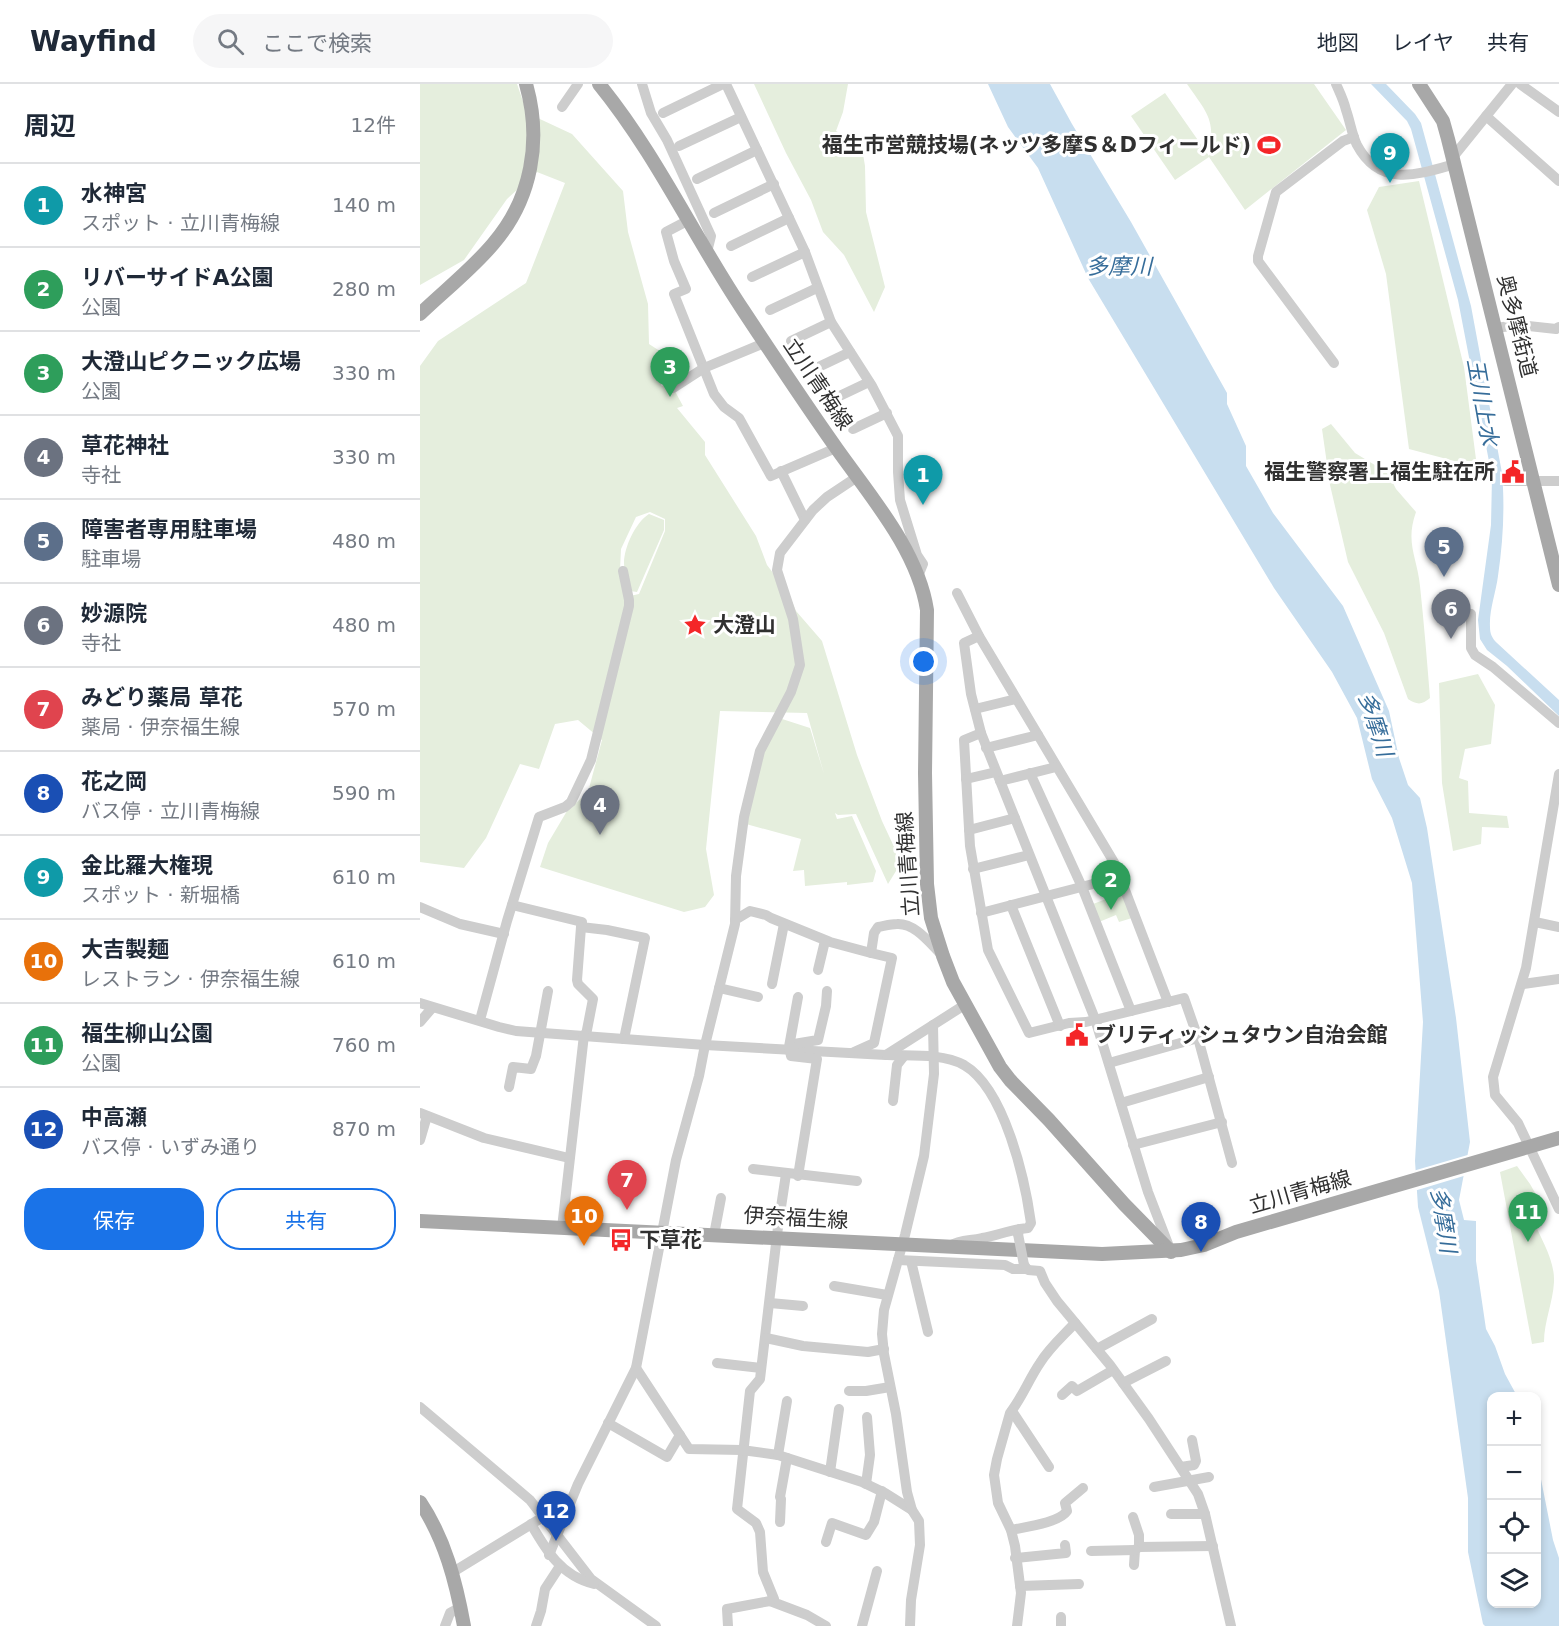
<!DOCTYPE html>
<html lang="ja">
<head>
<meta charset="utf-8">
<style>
  :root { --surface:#fff; --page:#f6f6f7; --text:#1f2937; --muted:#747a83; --line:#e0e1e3; --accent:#1a73e8 }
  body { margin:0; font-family:"DejaVu Sans","Noto Sans JP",sans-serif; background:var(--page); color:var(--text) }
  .controls { position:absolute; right:18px; bottom:18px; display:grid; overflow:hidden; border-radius:12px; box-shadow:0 3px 9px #0003 }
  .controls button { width:54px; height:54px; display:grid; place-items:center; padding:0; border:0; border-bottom:2px solid var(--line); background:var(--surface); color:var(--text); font:30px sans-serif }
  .you { position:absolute; left:504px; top:578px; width:21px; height:21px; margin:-15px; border:4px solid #fff; border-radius:50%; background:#1a73e8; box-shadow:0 0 0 9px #1a73e833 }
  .badge { display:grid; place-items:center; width:39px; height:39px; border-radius:50%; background:var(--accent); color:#fff; font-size:20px; font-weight:700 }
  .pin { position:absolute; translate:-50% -50px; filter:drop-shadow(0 2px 3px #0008) }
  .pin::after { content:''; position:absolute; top:32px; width:21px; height:18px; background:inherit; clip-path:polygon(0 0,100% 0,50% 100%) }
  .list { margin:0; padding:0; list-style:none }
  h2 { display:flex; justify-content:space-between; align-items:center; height:78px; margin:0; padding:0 24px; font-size:26px }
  h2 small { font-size:20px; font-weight:400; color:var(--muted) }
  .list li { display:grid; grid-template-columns:39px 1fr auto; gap:18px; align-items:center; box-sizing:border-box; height:84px; padding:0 24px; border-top:2px solid var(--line) }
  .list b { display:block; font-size:22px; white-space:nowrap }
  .list p { margin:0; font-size:20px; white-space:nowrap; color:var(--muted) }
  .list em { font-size:20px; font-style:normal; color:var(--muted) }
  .actions { display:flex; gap:12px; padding:18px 24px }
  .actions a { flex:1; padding:14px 0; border:2px solid var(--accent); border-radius:24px; text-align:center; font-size:21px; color:var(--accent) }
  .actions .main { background:var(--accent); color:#fff }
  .icon { flex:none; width:33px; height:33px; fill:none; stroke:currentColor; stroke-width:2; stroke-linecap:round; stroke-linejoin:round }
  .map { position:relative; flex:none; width:1139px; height:1542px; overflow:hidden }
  header { display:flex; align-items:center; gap:36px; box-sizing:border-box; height:84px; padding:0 30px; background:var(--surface); border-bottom:2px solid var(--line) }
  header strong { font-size:28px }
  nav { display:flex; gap:33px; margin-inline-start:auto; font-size:21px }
  .search { width:420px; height:54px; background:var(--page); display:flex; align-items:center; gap:15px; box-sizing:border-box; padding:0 21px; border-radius:33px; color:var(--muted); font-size:22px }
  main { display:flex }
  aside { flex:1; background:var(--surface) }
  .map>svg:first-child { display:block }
  .green { fill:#e5eedd; fill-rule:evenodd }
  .water { fill:#c8deef }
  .pier { fill:#fff }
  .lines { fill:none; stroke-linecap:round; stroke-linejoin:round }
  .minor { stroke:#cdcdcd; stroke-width:10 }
  .major { stroke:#a8a8a8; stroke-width:14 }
  .minor-bridge { stroke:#cdcdcd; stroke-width:10 }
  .labels { text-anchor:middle; stroke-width:6; stroke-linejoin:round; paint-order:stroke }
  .poi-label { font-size:21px; font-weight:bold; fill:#303030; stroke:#fff; text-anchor:start }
  .street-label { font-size:21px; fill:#303030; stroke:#fff }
  .water-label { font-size:22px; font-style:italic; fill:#366d9a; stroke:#fff }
</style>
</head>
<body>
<header>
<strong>Wayfind</strong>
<div class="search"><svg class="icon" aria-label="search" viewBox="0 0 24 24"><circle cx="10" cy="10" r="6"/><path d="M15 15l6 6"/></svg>ここで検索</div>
<nav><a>地図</a><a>レイヤ</a><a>共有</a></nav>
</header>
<main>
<aside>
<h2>周辺<small>12件</small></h2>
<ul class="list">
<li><span class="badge" style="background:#0f9aa8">1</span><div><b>水神宮</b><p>スポット · 立川青梅線</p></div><em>140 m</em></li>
<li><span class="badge" style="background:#2e9e5b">2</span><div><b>リバーサイドA公園</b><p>公園</p></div><em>280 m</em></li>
<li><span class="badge" style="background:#2e9e5b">3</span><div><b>大澄山ピクニック広場</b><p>公園</p></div><em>330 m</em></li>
<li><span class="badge" style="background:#6b7280">4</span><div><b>草花神社</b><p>寺社</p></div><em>330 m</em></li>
<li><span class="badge" style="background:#5c6f8a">5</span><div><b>障害者専用駐車場</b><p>駐車場</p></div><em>480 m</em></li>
<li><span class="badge" style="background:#6b7280">6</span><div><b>妙源院</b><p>寺社</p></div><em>480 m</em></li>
<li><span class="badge" style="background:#e0444e">7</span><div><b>みどり薬局 草花</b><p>薬局 · 伊奈福生線</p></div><em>570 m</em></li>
<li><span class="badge" style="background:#1a4fb4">8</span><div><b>花之岡</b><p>バス停 · 立川青梅線</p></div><em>590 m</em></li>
<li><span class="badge" style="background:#0f9aa8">9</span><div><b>金比羅大権現</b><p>スポット · 新堀橋</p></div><em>610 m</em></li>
<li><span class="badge" style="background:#e8710a">10</span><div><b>大吉製麺</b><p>レストラン · 伊奈福生線</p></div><em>610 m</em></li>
<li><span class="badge" style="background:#2e9e5b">11</span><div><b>福生柳山公園</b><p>公園</p></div><em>760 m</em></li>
<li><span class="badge" style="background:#1a4fb4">12</span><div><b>中高瀬</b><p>バス停 · いずみ通り</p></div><em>870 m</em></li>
</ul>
<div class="actions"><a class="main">保存</a><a>共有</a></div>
</aside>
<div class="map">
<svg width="1139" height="1542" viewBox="0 0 1139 1542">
  <rect width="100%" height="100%" fill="#fff"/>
  <g class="green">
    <path d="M0 0H97L107 29 152 50 203 107 208 148 228 220 229 260 246 271 248 283 241 301 242 302 250 298 263 322 257 324 285 358V371L336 452 347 481 369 510 376 527 402 557 437 671 462 737 476 767V787L468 800 436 730 418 731 415 729 417 735 432 732 456 787 453 798 427 801V798L385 802 384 786 373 787 381 755 326 740 343 667 359 634 390 644 404 690 387 629 300 627 286 765 294 811 285 823 264 828 120 783 128 759 147 727 168 708 182 656 158 636 135 640 119 685 100 680 66 754 44 784 0 778V282L18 257 106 199 145 99 117 88 87 115 44 176 0 201ZM230 428 245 435V447L219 510 205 513 200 486 201 465 216 433Z"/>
    <path d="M334 0H428L423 28 416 47 429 54 442 64 445 82 446 128 465 203 454 228 424 171 403 148 391 116 366 69Z"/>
    <path d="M767 0H894L926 46 825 126 789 73 755 96 711 32 745 9 789 72C796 35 787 29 767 0Z"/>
    <path d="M999 97 1044 283 1057 383 989 365 966 190 947 126 959 103Z"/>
    <path d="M911 340 935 369 968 389 976 405 996 428C985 459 997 472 1000 502 1004 539 1007 577 1010 614 1002 621 997 621 988 615L964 549 928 478 910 401 902 345Z"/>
    <path d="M229 430 244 436V446L217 508 210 507C208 498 204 488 204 479 204 463 216 438 229 430Z"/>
    <path d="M1058 590 1075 621 1071 660 1045 665 1039 694 1048 697 1049 729 1087 732 1089 744 1062 743 1061 760 1033 767 1022 699 1019 599Z"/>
    <path d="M702 809 712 834 699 838 696 831 679 838 673 820Z"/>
    <path d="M1097 1082 1110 1100 1122 1121 1113 1136C1121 1155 1135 1176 1134 1198 1133 1218 1124 1238 1124 1258L1112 1260 1080 1088Z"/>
  </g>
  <g class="water">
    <path d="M568 0H630L652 40 711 138 807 309V320L826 362V382L853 429 923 522 969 627 979 674 988 701 1000 714 1007 744 1036 934 1050 1058 1039 1116 1044 1136 1056 1137V1177L1066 1245 1075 1262 1085 1290 1097 1312H1072V1520H1116L1117 1375 1133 1456 1139 1474V1542H1065L1063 1540 1048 1468V1414L1019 1207 998 1123 995 1077 1003 938 992 799 972 734 952 695 937 634 912 588 854 504 668 194 618 84 588 43Z"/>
    <path d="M951 0H966L995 30 1001 39 1051 222 1082 389C1085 424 1083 458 1078 492 1076 508 1069 526 1070 543 1070 550 1072 554 1077 559L1139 616V632L1087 582 1067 566 1060 555 1058 536 1071 441 1072 393 1038 216 991 45 987 37Z"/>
  </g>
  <path class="pier" d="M1051 1070 1047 1091 994 1107 993 1087Z"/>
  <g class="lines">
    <g class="minor">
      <path d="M222 0 231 29 247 56 291 152 287 168"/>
      <path d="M306 0 385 168 411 238 452 302 478 352V388L480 416 497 471 503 480 499 490"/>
      <path d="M916 0C920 9 924 17 926 26 930 37 932 51 937 61 960 104 997 91 1035 80"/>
      <path d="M1100 0 1139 28"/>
      <path d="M142 23 158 0"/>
      <path d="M243 29 303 0"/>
      <path d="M1066 32 1139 97"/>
      <path d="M259 62 321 33"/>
      <path d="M1033 73 1092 0"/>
      <path d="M277 95 337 66"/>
      <path d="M294 129 354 100"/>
      <path d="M269 136 246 148 254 177 266 205 254 210 294 310 304 323 319 334 351 392 416 364"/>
      <path d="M311 162 369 134"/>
      <path d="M332 193 385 168"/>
      <path d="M350 226 397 204"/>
      <path d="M1075 244 1099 241 1136 245 1139 243"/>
      <path d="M371 257 411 238"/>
      <path d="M914 279 838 177V172L856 108 923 57 934 53"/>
      <path d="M390 287 430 268"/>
      <path d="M253 304 284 284 344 259"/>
      <path d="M409 317 449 298"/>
      <path d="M433 345 467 329"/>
      <path d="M361 387 385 436"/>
      <path d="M1085 397H1139"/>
      <path d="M537 509 559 552 695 780 748 918"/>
      <path d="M1051 530V564L1055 571 1073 583 1139 639"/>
      <path d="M559 552 544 559 551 610 561 649 675 935 728 1108 750 1165"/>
      <path d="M555 625 596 615"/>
      <path d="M561 649 544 656 550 762 568 866 609 949 649 939 666 938 764 914 778 954 812 1079"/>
      <path d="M566 664 618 651"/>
      <path d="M610 689 662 803 711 927"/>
      <path d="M1139 690 1106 884 1073 993 1075 1011 1098 1039 1139 1125"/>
      <path d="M546 695 576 688"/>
      <path d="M580 697 636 683"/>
      <path d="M549 746 595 734"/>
      <path d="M553 785 609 771"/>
      <path d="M92 821 162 838 161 843 187 846 225 854 204 955"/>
      <path d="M591 821 640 942"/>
      <path d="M0 823 40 840 84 850"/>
      <path d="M561 829 700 793"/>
      <path d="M315 836 330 827 346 831 351 834 410 858 451 869 454 849 458 843C464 842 471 840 477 840 496 839 511 861 523 872"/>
      <path d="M1115 838 1139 843"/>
      <path d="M161 843 157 896 158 900 173 915 166 951"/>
      <path d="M398 886 405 857"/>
      <path d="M352 900 364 840"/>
      <path d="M1103 900 1139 895"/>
      <path d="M299 904 338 913"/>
      <path d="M0 919 79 943 96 947 285 961 466 971 546 920"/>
      <path d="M60 936 87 837 119 733 145 723 151 718 171 676 209 522V516L203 487"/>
      <path d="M0 938 12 924"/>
      <path d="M370 966 374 960 398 956 406 922 407 907"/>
      <path d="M434 968 454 959 472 874 451 869"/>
      <path d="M467 971C491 972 522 969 544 981 585 1005 605 1096 611 1139L608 1144 600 1145 598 1150"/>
      <path d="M689 979 778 954"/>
      <path d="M89 1003 93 983 111 985 116 972 128 907"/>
      <path d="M473 1017 477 981 484 972"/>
      <path d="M701 1019 789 993"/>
      <path d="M0 1029 64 1054 149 1074"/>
      <path d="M0 1056 7 1032"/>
      <path d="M713 1061 802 1038"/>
      <path d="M333 1085 437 1097"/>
      <path d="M366 1090 358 1143 340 1295 330 1307 317 1425 336 1439 340 1448 343 1488 354 1515 350 1517 387 1531 406 1542"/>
      <path d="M378 1092 397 975 371 972 369 963 378 913"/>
      <path d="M142 1144 164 951"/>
      <path d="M294 1151 301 1114"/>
      <path d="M529 1162C541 1155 549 1157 562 1154 575 1152 587 1147 600 1145"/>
      <path d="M478 1176 585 1181 593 1185H607"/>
      <path d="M491 1177 508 1248"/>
      <path d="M604 1181 608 1186 620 1187 625 1199 637 1217 690 1281 729 1335 778 1410 785 1430 811 1542"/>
      <path d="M414 1202 467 1211"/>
      <path d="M350 1219 383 1222"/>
      <path d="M346 1254 383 1262 448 1268 464 1265"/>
      <path d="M677 1265 732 1235"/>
      <path d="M297 1279 341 1284"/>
      <path d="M216 1284 269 1365 322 1366 358 1371 442 1398 465 1409 492 1426"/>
      <path d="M703 1299 746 1277"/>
      <path d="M429 1307H446L470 1303"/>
      <path d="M642 1311 652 1302 657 1307 693 1286"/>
      <path d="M0 1323 110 1416 171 1495 236 1542"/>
      <path d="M592 1327 629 1383"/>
      <path d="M188 1339 247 1373 260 1351"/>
      <path d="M358 1371 367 1317"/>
      <path d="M761 1383 774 1381 776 1377 772 1356"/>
      <path d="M410 1388 419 1325"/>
      <path d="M446 1400 450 1371 447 1333"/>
      <path d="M734 1403 789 1393"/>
      <path d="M751 1430H785"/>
      <path d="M713 1433 719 1451V1463L715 1466 714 1481"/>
      <path d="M360 1438 361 1415 360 1413 367 1374"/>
      <path d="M111 1440C126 1466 141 1492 174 1500"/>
      <path d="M591 1446C605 1443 639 1439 647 1427L645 1419 663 1404"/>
      <path d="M406 1458 412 1439 446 1451 454 1438 462 1407"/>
      <path d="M719 1463 793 1462"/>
      <path d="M671 1467 715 1466"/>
      <path d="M129 1471 158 1400 216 1284 256 1076 279 992 285 961 315 840 316 792 324 733 340 667 371 608 380 581 373 535 357 486 360 469 393 426 407 413 437 393"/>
      <path d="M595 1474 646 1469 645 1461"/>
      <path d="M33 1488 123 1433"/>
      <path d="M600 1502 659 1500"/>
      <path d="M25 1542 30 1529 41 1523"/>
      <path d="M116 1542 121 1527 125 1505 140 1482"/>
      <path d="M308 1542 307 1525 350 1517"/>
      <path d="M442 1542 457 1487"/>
      <path d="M490 1542 491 1516 500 1461 499 1437 492 1426 487 1408 476 1330 464 1270 462 1250 464 1226 485 1151 504 1072 514 990 513 941"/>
      <path d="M597 1542 601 1509 595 1462 591 1446 578 1419 574 1391 577 1375 590 1329C602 1314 609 1295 620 1279 629 1264 643 1252 655 1239"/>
      <path d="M641 1542V1533"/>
    </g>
    <g class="major">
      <path d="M179 0C236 70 273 151 323 226 354 273 385 320 417 365 451 413 498 467 507 526L505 689 507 800 511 834 523 872 533 898 580 983 590 996 629 1036 704 1120 751 1168"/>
      <path d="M999 0 1023 37 1028 55 1139 501"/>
      <path d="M0 230C24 207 52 185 73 160 112 115 122 56 106 0"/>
      <path d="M0 1137 682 1170 761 1166 784 1161 816 1148 1139 1054"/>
      <path d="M0 1418C25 1455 36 1498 44 1542"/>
    </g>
    <path class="minor-bridge" d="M598 1150 604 1181"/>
  </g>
  <defs>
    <g id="stadium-bare" transform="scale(1.8)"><path d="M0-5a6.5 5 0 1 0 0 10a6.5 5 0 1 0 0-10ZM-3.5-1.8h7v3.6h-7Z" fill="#f42628" stroke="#fff" stroke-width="2.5" paint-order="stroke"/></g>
    <g id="civic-bare" transform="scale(1.8)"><path d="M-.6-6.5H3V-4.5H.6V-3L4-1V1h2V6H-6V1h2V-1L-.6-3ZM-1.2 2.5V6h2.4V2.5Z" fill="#f42628" stroke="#fff" stroke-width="2.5" paint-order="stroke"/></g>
    <g id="sight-bare" transform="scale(1.8)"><path d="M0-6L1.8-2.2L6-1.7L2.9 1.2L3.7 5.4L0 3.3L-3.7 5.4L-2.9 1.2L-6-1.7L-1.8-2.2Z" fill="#f42628" stroke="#fff" stroke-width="2.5" paint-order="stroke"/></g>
    <g id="bus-bare" transform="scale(1.8)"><path d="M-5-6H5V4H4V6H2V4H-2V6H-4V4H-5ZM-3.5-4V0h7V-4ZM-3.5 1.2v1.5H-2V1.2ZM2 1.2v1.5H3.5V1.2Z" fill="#f42628" stroke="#fff" stroke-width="2.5" paint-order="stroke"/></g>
  </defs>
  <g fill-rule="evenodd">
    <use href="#stadium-bare" x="849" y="61"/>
    <use href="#civic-bare" x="1093" y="388"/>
    <use href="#sight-bare" x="275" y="541"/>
    <use href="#civic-bare" x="657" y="951"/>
    <use href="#bus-bare" x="201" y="1156"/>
  </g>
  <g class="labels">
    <g class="poi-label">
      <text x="831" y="68" text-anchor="end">福生市営競技場(ネッツ多摩S＆Dフィールド)</text>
      <text x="1075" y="395" text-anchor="end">福生警察署上福生駐在所</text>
      <text x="293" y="548">大澄山</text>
      <text x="675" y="958">ブリティッシュタウン自治会館</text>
      <text x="219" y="1163">下草花</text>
    </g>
    <g class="street-label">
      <text transform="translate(1097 242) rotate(76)" y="7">奥多摩街道</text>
      <text transform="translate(398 300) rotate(56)" y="7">立川青梅線</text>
      <text transform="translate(488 780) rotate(-94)" y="7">立川青梅線</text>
      <text transform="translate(880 1108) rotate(-16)" y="7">立川青梅線</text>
      <text transform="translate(376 1134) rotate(3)" y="7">伊奈福生線</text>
    </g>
    <g class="water-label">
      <text x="699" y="190">多摩川</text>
      <text transform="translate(1063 318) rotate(80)" y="8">玉川上水</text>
      <text transform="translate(956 640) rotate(72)" y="8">多摩川</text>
      <text transform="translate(1024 1136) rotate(81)" y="8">多摩川</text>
    </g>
  </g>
</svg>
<div class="controls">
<button>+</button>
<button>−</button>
<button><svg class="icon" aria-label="locate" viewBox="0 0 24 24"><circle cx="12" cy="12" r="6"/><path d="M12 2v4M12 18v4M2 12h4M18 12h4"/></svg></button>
<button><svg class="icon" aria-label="layers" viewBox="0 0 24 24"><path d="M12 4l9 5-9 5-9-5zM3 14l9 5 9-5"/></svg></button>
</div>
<div class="you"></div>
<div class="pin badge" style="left:503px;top:421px;background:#0f9aa8">1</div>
<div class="pin badge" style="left:691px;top:826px;background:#2e9e5b">2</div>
<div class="pin badge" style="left:250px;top:313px;background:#2e9e5b">3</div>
<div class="pin badge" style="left:180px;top:751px;background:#6b7280">4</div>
<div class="pin badge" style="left:1024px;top:493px;background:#5c6f8a">5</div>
<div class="pin badge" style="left:1031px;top:555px;background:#6b7280">6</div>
<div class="pin badge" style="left:207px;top:1126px;background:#e0444e">7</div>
<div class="pin badge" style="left:781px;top:1168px;background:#1a4fb4">8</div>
<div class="pin badge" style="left:970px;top:99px;background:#0f9aa8">9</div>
<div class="pin badge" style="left:164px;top:1162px;background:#e8710a">10</div>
<div class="pin badge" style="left:1108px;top:1158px;background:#2e9e5b">11</div>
<div class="pin badge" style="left:136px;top:1457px;background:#1a4fb4">12</div>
</div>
</main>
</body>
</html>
